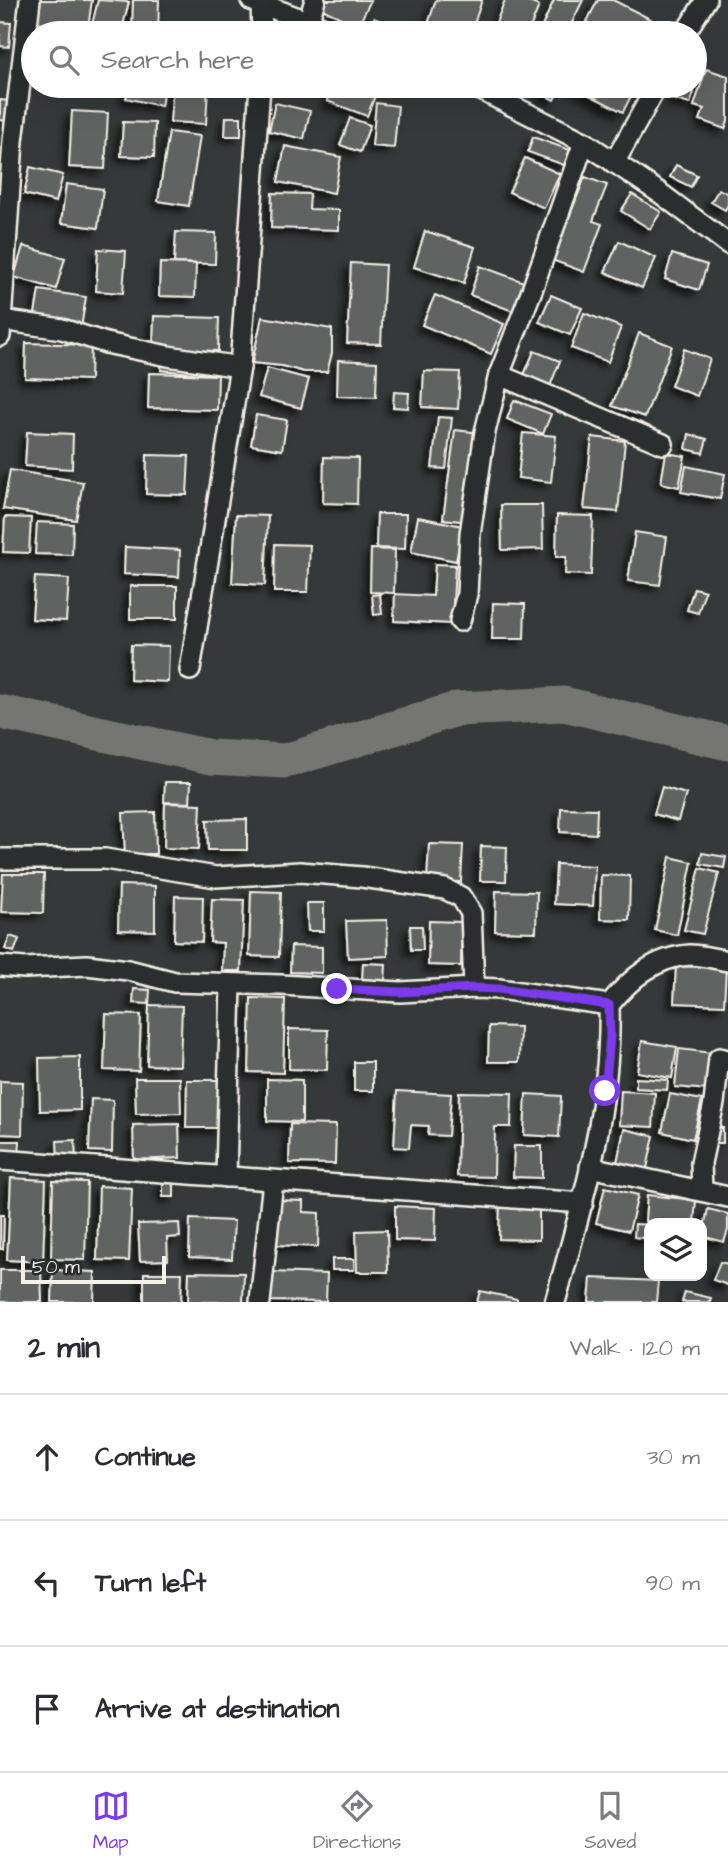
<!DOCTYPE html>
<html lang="en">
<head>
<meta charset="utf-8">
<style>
  :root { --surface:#fff; --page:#f7f7f7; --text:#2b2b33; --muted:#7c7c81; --line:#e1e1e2; --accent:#7c3aed }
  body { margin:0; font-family:"Architects Daughter",sans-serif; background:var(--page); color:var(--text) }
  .controls { position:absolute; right:21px; bottom:21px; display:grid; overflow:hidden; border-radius:14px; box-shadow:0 7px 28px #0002 }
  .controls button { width:63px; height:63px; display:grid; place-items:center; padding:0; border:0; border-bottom:2px solid var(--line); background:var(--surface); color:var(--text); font:35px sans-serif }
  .scale { position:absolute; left:21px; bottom:18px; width:145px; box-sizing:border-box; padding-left:7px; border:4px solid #f4f1e8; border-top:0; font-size:19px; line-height:24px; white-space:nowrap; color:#f4f1e8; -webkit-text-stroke:5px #2a2d2e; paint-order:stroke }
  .stop { position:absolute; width:21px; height:21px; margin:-16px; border:5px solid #7c3aed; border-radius:50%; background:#fff }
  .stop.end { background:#7c3aed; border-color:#fff; box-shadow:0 2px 7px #0008 }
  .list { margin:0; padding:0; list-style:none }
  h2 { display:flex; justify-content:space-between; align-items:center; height:91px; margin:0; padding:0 28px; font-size:30px }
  h2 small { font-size:23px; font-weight:400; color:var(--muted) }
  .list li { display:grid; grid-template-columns:46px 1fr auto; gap:21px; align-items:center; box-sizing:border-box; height:126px; padding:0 28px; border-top:2px solid var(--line) }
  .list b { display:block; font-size:26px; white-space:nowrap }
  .list em { font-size:23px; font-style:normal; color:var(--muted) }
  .icon { flex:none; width:38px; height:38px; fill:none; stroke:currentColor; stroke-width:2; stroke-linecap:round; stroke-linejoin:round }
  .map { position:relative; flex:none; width:728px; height:1302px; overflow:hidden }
  .search { position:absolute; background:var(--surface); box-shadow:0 7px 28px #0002; left:21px; right:21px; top:21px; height:77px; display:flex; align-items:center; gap:18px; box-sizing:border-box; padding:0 24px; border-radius:38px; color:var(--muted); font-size:26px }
  .sheet { height:469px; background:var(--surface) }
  nav { display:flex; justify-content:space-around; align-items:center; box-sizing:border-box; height:98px; border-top:2px solid var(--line); background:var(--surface); font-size:19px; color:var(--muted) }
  nav a { display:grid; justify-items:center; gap:4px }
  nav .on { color:var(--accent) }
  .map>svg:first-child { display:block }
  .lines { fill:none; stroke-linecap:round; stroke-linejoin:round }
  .river { stroke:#757572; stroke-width:35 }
  .building { fill:#616362; stroke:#f4f1e8; stroke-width:2; filter:url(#shadow) }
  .minor-casing { stroke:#f4f1e8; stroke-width:24 }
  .minor { stroke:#2a2d2e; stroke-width:19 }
  .route { stroke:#7c3aed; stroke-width:9 }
</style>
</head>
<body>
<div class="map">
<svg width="728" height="1302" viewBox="0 0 728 1302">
  <defs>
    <filter id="shadow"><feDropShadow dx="-5.5" dy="5.5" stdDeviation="3.5" flood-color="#0009"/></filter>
  </defs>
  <rect width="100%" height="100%" fill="#363939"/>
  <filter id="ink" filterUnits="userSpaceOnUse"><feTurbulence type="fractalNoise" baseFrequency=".0143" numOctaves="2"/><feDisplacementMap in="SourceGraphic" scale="14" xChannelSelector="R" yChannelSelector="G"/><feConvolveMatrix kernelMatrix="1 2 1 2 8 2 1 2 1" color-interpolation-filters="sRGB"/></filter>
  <g filter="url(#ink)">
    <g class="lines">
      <path class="river" d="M0 712 211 757 285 761 457 709 564 704 728 743"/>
    </g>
    <g class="building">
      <path d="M38 0H92L88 28 35 22Z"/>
      <path d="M98 0 129 2 121 33H90Z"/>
      <path d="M133 0H159L158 33H132Z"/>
      <path d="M324 0H371L358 26 320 8Z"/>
      <path d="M436 0H482L471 33H425Z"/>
      <path d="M505 0H524L539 6 528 33H492Z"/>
      <path d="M554 0H583L567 33H539Z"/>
      <path d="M598 0H613L654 21 647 33H606L586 23Z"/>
      <path d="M374 18 399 30 397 33H381L369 28Z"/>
      <path d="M0 22 11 23 9 47 0 46Z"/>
      <path d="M706 69 728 76V121L725 129 700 120 704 109 694 106Z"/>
      <path d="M129 86H165L161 106 126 98Z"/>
      <path d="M173 86 208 87 206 124 170 122Z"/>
      <path d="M333 86H379L367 116 327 101Z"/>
      <path d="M545 86H561L554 100 541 93Z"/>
      <path d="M572 86H636L623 112Z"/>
      <path d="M677 87 694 92 690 104 673 99Z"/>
      <path d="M0 100 9 101 7 121 0 120Z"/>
      <path d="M275 103 310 111 304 139 269 131Z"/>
      <path d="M376 103 398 106 394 148 372 146Z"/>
      <path d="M72 111 108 113 105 169 69 167Z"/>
      <path d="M226 117H241V136H225Z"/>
      <path d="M350 118 370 125 360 152 340 145Z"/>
      <path d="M123 122 155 123 154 157 121 156Z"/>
      <path d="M169 132 200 136 189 206 158 201Z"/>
      <path d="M533 137 570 150 564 165 528 152Z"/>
      <path d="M285 146 341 157 334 193 278 182Z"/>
      <path d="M525 158 560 174 544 208 509 192Z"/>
      <path d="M676 165 697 175 691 187 670 177Z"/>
      <path d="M30 167 63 175 56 202 24 194Z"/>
      <path d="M585 177 607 185 593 221 602 224 584 272 552 260Z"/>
      <path d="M66 184 103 189 98 228 61 223Z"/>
      <path d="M719 189 728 194V205L725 210 711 202Z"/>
      <path d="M272 193 310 194 309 209 339 210V230L271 228Z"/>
      <path d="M632 194 661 212 650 229 621 211Z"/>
      <path d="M425 231 475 247 464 283 414 267Z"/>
      <path d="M176 232 216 233 215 264 174 263Z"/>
      <path d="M619 241 656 258 642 288 605 272Z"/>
      <path d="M23 246 65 258 56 289 14 277Z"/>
      <path d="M98 249 126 251 123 293 96 291Z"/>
      <path d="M672 254 707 265 699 290 665 279Z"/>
      <path d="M160 263 196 264 195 297 159 296Z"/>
      <path d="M351 263 385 265 381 344 347 343Z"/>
      <path d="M480 266 524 282 513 311 470 295Z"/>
      <path d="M39 290 86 297 81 328 34 320Z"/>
      <path d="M435 295 504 324 491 354 422 325Z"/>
      <path d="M551 295 582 308 570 335 539 322Z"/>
      <path d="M584 313 621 327 608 362 571 348Z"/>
      <path d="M154 316 219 318 218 351 153 349Z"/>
      <path d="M262 317 332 329V353L327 372H304L282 366 252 363Z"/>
      <path d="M639 333 672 346 645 417 612 406Z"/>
      <path d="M26 343 91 345 90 380 25 378Z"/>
      <path d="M684 349 710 359 697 396 671 386Z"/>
      <path d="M534 351 560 361 550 386 524 375Z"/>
      <path d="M162 359 212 364 211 375 161 370Z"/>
      <path d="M338 360 377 362 376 397 337 396Z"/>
      <path d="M267 368 309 379 301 408 259 397Z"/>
      <path d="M424 371 460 372 458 409 422 407Z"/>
      <path d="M149 373 218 375 217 410 148 408Z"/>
      <path d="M394 392 409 393 408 408 393 407Z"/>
      <path d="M514 400 551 414 543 434 507 419Z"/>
      <path d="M256 415 287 420 282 450 251 445Z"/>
      <path d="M438 417 452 418 446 469 432 468Z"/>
      <path d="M455 430 481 433 469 522 443 519Z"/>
      <path d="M27 432 73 434 72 469 25 466Z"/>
      <path d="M523 433 556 436 551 482 518 478Z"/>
      <path d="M689 434 707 439 703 453 686 449Z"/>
      <path d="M592 437 625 441 618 512 584 509Z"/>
      <path d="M666 453 685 456 679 487 661 483Z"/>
      <path d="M147 455 189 456 187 495 146 494Z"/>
      <path d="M324 457 358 458 357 504 323 503Z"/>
      <path d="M686 466 725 474 720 499 681 492Z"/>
      <path d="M10 470 83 482 76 520 3 509Z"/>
      <path d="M501 505H542L543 549 502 550Z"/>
      <path d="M377 514H406L405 549 376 548Z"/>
      <path d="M236 515 268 516 265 585 232 583Z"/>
      <path d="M557 515 593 516 591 575 565 574 566 557H556Z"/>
      <path d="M5 517 31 518 29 553 3 552Z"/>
      <path d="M418 517 463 526 456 561 411 552Z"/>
      <path d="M37 522 73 524 72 555 35 554Z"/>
      <path d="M635 532 667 537 660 585 628 581Z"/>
      <path d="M275 544 310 545 308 592H274Z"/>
      <path d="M125 547 180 550 179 577 124 574Z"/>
      <path d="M371 549 395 550 394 593 370 592Z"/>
      <path d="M435 564 455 565 452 624 394 621 395 594 433 596Z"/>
      <path d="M35 577 69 579 66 621 32 619Z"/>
      <rect x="130" y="586" width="47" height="33"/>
      <path d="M694 588 705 591 698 613 687 610Z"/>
      <path d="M380 594 382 614 374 615 372 595Z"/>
      <path d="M493 603 525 604 524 639H492Z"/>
      <path d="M131 645 169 646 168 682 130 680Z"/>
      <path d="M165 782H191L190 803 164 802Z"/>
      <path d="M662 787 686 794 678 821 654 814Z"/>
      <path d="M165 803 201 804 199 849 164 848Z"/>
      <path d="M561 808 597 809 596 834 560 832Z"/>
      <path d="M155 812 156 854H125L123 813Z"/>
      <path d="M247 819V850H208L207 820Z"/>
      <path d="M429 844 463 845 461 882 427 881Z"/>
      <path d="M481 846 507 847 506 881H480Z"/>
      <path d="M702 853 726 857 724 868 700 864Z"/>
      <path d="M670 857 692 862 677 935 655 930Z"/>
      <path d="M556 864 595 866 593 906 554 904Z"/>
      <path d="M700 868 719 873 703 934 684 930Z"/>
      <path d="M3 874H44L43 913 1 912Z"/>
      <path d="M601 875 630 876 629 920 600 919Z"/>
      <path d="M119 885 155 886V931L118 930Z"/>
      <path d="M251 891 281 892 279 957 249 956Z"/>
      <path d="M496 891 537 892 536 932 495 931Z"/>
      <path d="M175 896 203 897 202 942 174 941Z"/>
      <path d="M212 899 244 900 241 971H222L223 943 210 942Z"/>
      <path d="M307 903H324V931H308Z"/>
      <path d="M387 920 388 956 348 958 346 921Z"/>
      <path d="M429 921 462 922 461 966 428 965Z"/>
      <path d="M410 926H422L423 950H411Z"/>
      <path d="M10 936 19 939 14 952 5 949Z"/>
      <path d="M291 946 322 947V973L290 972Z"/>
      <path d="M363 963 386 964 385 983 362 981Z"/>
      <path d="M676 966 726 968 724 1005 674 1003Z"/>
      <path d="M134 989 150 990 149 1004 133 1003Z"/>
      <path d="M251 998 285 999 283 1073 249 1072Z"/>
      <path d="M149 1005 182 1006 180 1066 147 1065Z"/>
      <path d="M106 1014 141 1015 139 1071 104 1070Z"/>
      <path d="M489 1026 520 1027 519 1062H488Z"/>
      <path d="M289 1029 328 1030 327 1070 289 1069Z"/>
      <path d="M642 1041 677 1047 672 1078 637 1072Z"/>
      <path d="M679 1049 713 1053 708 1090 675 1087Z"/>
      <path d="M80 1057V1110L40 1111 39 1058Z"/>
      <rect x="354" y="1062" width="19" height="29"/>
      <path d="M135 1078H180L181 1113 136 1114Z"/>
      <path d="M636 1078 668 1080 667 1090 636 1088Z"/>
      <path d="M267 1079 302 1080V1122L267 1121Z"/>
      <path d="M187 1080H221L220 1128H186Z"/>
      <path d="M0 1081 23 1082 22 1135 0 1134Z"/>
      <path d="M397 1091 451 1094 448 1136 428 1135 429 1126 411 1125 409 1148 394 1147Z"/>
      <path d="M621 1091 655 1093 653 1127 619 1125Z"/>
      <path d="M459 1092 512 1093 511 1127H495L494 1177 457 1176Z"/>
      <path d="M526 1094 561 1096 559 1137 524 1135Z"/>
      <path d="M670 1094 702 1100 693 1139 662 1132Z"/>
      <path d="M91 1099 113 1100 112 1152 89 1151Z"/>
      <path d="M179 1124 180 1158 134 1160 133 1125Z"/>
      <path d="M290 1124 336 1125 335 1164 289 1163Z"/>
      <path d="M713 1128H723V1143H712Z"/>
      <path d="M624 1129 654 1136 646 1173 616 1167Z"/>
      <path d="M75 1140 76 1159 58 1160 57 1141Z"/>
      <path d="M0 1141H20L19 1157H0Z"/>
      <path d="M514 1146H542V1178L513 1177Z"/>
      <path d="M11 1178 46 1180 43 1262 7 1260Z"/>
      <rect x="163" y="1180" width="11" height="17"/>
      <path d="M53 1181 87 1182 85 1260 51 1259Z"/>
      <path d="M99 1186 132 1188 129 1261 97 1260Z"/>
      <path d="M605 1187 638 1195 629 1231 596 1223Z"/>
      <path d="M647 1195 696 1200 694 1223 645 1221Z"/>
      <path d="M278 1200 303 1201V1212L319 1213 318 1247 277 1245Z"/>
      <path d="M500 1201 539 1202V1240L499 1239Z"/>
      <path d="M395 1206 436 1208 435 1241 395 1240Z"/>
      <path d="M708 1209 728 1214V1230L724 1242 702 1236Z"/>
      <path d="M0 1215H4L3 1249H0Z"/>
      <path d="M190 1219 234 1221 232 1259 189 1257Z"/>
      <path d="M179 1223 180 1237 167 1238 168 1260 140 1261 138 1224Z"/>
      <path d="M635 1224 649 1225V1239L634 1237Z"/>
      <path d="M387 1230 388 1272H357L356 1231Z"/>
      <rect x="332" y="1259" width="22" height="11"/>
      <path d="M720 1262 728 1264V1285L713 1280Z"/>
      <path d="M0 1270H41L42 1302H0Z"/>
      <path d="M53 1270 95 1272 94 1302H52Z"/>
      <path d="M189 1272 244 1273 243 1302H188Z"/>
      <path d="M271 1272 327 1274 326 1302 269 1301Z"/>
      <path d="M144 1273H182L181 1302H144Z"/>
      <path d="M591 1278 658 1281 656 1302H589Z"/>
      <path d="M480 1291 517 1299V1302H477Z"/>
      <path d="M685 1292 711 1298 710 1302H682Z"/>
    </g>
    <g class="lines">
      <g class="minor-casing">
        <g id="minor">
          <path d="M251 0 338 33"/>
          <path d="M261 3 262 33"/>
          <path d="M308 23 315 0"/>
          <path d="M685 33 706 0"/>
          <path d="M473 86 584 142 660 193 728 244"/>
          <path d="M614 163 657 86"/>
          <path d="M1 320 62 329 106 343 168 356 240 367"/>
          <path d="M0 336 13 141 30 0"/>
          <path d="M499 375 663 444"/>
          <path d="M460 621 467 594 470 534 485 432 499 375 532 290 584 142"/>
          <path d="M190 670 240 367 260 86"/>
          <path d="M0 859H105L216 877 300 872 362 877 445 889 461 897 471 913 474 988"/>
          <path d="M0 966 25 968 87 965 128 970 175 982 281 985 400 992 474 988 499 989 609 1005"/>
          <path d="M0 1160 583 1203"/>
          <path d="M590 1167 728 1197"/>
          <path d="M226 1177 231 984"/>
          <path d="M702 1191 701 1163 714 1103 719 1058 728 1060"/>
          <path d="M260 1302 273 1181"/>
          <path d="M555 1302C582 1206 612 1106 609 1005 630 979 655 957 690 955 702 955 716 959 728 961"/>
        </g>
      </g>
      <use href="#minor" class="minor"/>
    </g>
  </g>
  <g class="lines" filter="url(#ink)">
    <path class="route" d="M337 989 400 992 474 988 499 989 609 1005 610 1036 605 1091"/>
  </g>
</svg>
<div class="controls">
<button><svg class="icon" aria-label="layers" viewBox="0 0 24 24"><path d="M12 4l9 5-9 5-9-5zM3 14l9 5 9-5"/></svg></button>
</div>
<div class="scale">50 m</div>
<div class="stop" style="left:605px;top:1091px"></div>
<div class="stop end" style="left:337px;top:989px"></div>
<div class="search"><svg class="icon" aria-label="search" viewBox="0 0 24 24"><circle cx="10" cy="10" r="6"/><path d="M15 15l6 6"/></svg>Search here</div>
</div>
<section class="sheet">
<h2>2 min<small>Walk · 120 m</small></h2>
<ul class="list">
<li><svg class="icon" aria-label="ahead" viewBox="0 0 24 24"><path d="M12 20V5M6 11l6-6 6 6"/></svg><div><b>Continue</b></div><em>30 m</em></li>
<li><svg class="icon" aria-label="left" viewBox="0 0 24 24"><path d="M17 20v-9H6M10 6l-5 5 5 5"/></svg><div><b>Turn left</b></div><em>90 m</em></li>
<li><svg class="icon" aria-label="arrive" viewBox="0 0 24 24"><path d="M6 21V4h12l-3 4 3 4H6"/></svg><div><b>Arrive at destination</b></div></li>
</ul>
</section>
<nav>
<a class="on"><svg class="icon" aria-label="map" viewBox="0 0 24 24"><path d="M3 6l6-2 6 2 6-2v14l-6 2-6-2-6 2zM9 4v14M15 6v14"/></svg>Map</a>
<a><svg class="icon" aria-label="directions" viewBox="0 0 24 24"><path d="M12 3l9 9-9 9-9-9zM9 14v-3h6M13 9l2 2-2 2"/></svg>Directions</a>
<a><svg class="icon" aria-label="saved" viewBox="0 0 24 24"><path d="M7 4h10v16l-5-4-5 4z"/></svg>Saved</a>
</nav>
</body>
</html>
